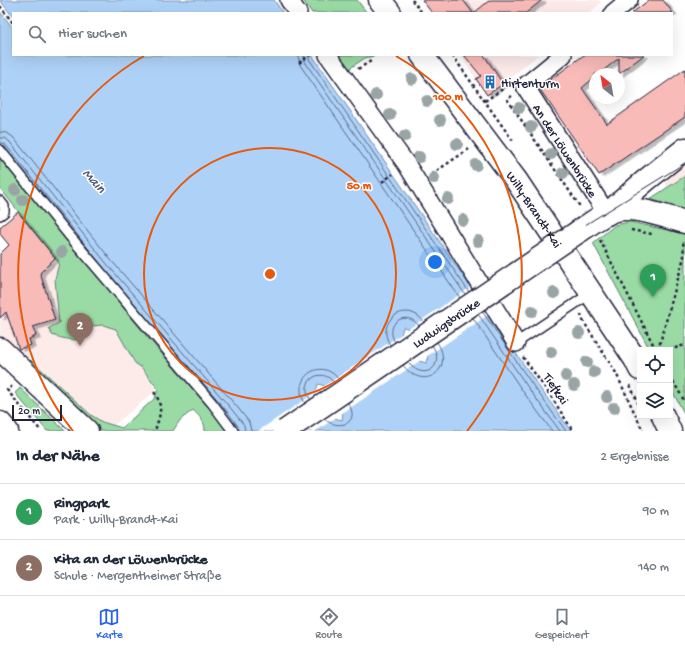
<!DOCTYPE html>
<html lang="de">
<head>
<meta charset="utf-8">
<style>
  :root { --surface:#fff; --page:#f6f6f7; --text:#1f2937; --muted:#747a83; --line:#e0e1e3; --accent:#2563eb }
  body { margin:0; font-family:"Gochi Hand",sans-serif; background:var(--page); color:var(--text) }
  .controls { position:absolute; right:12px; bottom:12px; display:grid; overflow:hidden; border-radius:0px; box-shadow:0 4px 16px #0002 }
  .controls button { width:36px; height:36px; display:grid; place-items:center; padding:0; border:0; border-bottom:1px solid var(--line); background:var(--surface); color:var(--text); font:20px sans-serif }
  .compass { position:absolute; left:589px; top:68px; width:36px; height:36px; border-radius:50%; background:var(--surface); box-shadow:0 4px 16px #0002; rotate:329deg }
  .scale { position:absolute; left:12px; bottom:10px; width:50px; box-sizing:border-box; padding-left:4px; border:2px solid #22223b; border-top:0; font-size:11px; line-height:14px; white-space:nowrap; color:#22223b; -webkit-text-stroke:3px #fff; paint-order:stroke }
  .you { position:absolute; left:435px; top:262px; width:14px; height:14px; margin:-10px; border:3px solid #fff; border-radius:50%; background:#1a73e8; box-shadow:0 0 0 6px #1a73e833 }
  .badge { display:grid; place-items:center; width:26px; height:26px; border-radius:50%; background:var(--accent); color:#fff; font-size:13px; font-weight:700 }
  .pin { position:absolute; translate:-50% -33px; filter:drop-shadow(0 1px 2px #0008) }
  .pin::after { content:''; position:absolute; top:21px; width:14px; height:12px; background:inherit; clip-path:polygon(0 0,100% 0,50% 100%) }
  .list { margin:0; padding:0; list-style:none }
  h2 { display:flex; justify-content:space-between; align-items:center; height:52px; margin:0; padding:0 16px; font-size:17px }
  h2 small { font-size:13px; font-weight:400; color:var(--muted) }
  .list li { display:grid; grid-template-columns:26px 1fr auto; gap:12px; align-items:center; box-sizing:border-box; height:56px; padding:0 16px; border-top:1px solid var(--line) }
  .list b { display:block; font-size:15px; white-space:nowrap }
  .list p { margin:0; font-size:13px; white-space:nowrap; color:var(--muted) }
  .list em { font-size:13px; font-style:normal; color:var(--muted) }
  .icon { flex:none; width:22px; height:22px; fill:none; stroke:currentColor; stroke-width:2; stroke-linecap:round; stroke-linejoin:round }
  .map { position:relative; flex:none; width:685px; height:431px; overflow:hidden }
  .search { position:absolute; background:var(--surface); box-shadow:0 4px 16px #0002; left:12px; right:12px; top:12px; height:44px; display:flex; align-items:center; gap:10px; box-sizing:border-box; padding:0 14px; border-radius:0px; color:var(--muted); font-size:15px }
  .sheet { height:164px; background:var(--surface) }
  nav { display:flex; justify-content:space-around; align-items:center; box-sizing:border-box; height:56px; border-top:1px solid var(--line); background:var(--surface); font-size:11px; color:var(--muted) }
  nav a { display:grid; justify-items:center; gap:2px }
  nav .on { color:var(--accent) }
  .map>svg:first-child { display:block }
  .built { fill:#fdebea }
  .green { fill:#9adba5; stroke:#5e7e70 }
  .water { fill:#aed2f7; stroke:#768cac; fill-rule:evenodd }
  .pier { fill:#fff }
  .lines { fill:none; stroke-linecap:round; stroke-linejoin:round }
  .shore { stroke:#5a6886; stroke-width:1 }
  .building { fill:#f8bbb8; stroke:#22223b; filter:url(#shadow) }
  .service-casing { stroke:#22223b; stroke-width:12 }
  .minor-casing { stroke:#22223b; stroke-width:20 }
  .tertiary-casing { stroke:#22223b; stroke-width:25 }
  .secondary-casing { stroke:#22223b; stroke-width:25 }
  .path { stroke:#22223b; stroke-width:2.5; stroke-dasharray:3 3; stroke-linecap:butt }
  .service { stroke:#fff; stroke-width:9 }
  .minor { stroke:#fff; stroke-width:17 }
  .tertiary { stroke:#fff; stroke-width:22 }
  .secondary { stroke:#fff; stroke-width:22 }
  .tram { stroke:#22223b; stroke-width:1 }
  .secondary-bridge-casing { stroke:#22223b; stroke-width:25; stroke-linecap:butt }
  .secondary-bridge { stroke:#fff; stroke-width:22 }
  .tree { fill:#99a4a5 }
  .ring { fill:none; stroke:#e8590c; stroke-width:2 }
  .labels { text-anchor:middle; stroke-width:3; stroke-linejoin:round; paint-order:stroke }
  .poi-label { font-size:13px; fill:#22223b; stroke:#fff; text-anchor:start }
  .street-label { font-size:13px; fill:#22223b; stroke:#fff }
  .water-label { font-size:14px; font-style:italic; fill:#4c5773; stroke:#fff }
  .centre { fill:#e8590c; stroke:#fff; stroke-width:2 }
  .ring-label { font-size:12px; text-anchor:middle; font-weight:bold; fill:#e8590c; stroke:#fff; stroke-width:3; stroke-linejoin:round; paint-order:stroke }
</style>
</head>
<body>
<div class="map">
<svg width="685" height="431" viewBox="0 0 685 431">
  <defs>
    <filter id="shadow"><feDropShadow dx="4.5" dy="2.5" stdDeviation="0" flood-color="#0004"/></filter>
  </defs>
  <rect width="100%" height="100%" fill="#fff"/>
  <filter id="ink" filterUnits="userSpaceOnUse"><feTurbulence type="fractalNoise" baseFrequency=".025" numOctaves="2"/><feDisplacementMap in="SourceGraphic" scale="8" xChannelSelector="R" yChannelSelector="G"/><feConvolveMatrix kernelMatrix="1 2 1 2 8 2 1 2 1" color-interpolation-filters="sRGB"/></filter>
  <g filter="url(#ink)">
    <g class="built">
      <path d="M422 0H599L601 3 589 13H432Z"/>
      <path d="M460 55H538L503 84 493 68 476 79Z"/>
      <path d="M685 158V176L666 189V181L669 174Z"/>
      <path d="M50 263H59L149 339 154 392 107 431 28 363 31 360 23 353 20 356 0 337V310Z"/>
    </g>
    <g class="green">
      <path d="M303 0H357L367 13H312Z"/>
      <path d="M335 55H379L365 58 347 70Z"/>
      <path d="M0 156 149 339 229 431H205C205 421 199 416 193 410L180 420 173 431H98L28 363 31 360 91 415 102 422 122 428 155 398 158 389 142 368 135 363 116 329 103 325 92 326C91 329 90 333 87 335 78 344 62 338 52 335L49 328 59 323 55 279 59 263 0 188Z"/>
      <path d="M685 176V210L650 199Z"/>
      <path d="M630 222 685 234V415L670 387V350H650L593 243 615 225Z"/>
      <path d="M20 388 65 431H47L15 393Z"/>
    </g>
    <g class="water">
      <path d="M0 0H274L283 13H13V17Z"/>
      <path d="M0 12 13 28V55H312L537 384 571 431H237L0 145ZM403 327 410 329 428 355 427 363 419 361 401 335ZM318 384 325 386 343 412 342 420 334 418 316 392Z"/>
    </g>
    <g class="pier">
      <path d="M472 286 491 313 426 357 407 330Z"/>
      <path d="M403 333 421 360 341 414 323 387Z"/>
      <path d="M319 390 337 417 316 431H258Z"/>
    </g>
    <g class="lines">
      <g class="shore">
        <path d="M298 55 300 65 460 298"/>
        <path d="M304 55 305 62 465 294"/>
        <path d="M309 55V59L469 292"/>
        <path d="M0 132 7 133 13 137 111 260 238 408 249 422 251 431"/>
        <path d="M0 138H5L9 141 107 264 233 411 244 425 245 431"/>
        <path d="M0 143 5 144 99 262"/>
        <path d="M482 311 534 387 566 431"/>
        <path d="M478 314 529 389 560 431"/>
        <path d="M473 318 524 393 552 431"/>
        <path d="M395 342C383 324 406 308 419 326"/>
        <path d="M390 345C374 321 407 298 424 322"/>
        <path d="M184 362C193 372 239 422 240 431"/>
        <path d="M408 362C423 383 447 367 432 345"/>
        <path d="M403 365C423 393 456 370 437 342"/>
        <path d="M310 399C298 381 322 365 334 383"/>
        <path d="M305 403C289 378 322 355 339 380"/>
        <path d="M324 419C338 431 362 424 348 403"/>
      </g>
    </g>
    <g class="building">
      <path d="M422 0H463L473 13H432Z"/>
      <path d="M490 0H542L526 13H474Z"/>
      <path d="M649 0H663L673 13H632Z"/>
      <path d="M464 55H484L503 84 487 95 476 79 481 76Z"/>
      <path d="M584 55H644L619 74V58L599 74H595V77L582 88 607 124 685 69V117L599 175 539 88Z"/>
      <path d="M18 212 55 258 40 273 55 320 33 327 36 336 29 339 31 345 19 349 6 312 0 318V254L9 245 0 234V227Z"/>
    </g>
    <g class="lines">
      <g class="service-casing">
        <g id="service">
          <path d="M0 150 68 234 212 403 233 431"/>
          <path d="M0 201 4 206V212L0 215"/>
          <path d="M516 343 591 293"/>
        </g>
      </g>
      <g class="minor-casing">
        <g id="minor">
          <path d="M289 0 298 13"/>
          <path d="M613 13 629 0"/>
          <path d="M328 55 407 165 516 343"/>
          <path id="s1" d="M563 55 525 86 607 214"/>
        </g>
      </g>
      <g class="tertiary-casing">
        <g id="tertiary">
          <path d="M380 0 390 13"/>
          <path id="s2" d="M422 55 516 180 635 359 640 369"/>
          <path d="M607 214 645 181 685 149"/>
          <path d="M663 416 670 431"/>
        </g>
      </g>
      <g class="secondary-casing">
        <g id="secondary">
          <path d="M578 232C589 225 600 216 612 211 632 204 665 217 685 222"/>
          <path d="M0 349 87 431"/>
          <path d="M0 423 7 431"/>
        </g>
      </g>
      <g class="path">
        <path d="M412 0 422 13"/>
        <path d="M0 6 13 23"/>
        <path d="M452 55 513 141"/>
        <path d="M299 63 310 55"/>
        <path d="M358 69 371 61"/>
        <path d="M512 96 507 99 581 208"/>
        <path d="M485 101 507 86 508 87"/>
        <path d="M432 174 469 149"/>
        <path d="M382 182 393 174"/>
        <path d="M631 230 652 234"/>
        <path d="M600 240 656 350"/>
        <path d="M581 314 582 319 616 373 643 431"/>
        <path d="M658 350 684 257 683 240"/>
        <path d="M669 350 685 345"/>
        <path d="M523 357 552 398 573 431"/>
        <path d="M670 376 685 402"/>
        <path d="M630 385 640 407"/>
        <path d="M12 386 7 390 41 431"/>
        <path d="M154 392C164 407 160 414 155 431"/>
      </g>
      <use href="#service" class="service"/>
      <use href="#minor" class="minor"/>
      <use href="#tertiary" class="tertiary"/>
      <use href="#secondary" class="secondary"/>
      <g class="tram">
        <path d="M277 431 577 230 685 163"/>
        <path d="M292 431 522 274"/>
      </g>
      <g class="secondary-bridge-casing">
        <g id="secondary-bridge">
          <path id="s3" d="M285 431 578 232"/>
        </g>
      </g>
      <use href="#secondary-bridge" class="secondary-bridge"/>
    </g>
    <g class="tree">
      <circle cx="412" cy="79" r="6"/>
      <circle cx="376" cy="95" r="6"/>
      <circle cx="427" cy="101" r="6"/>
      <circle cx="519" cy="108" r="6"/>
      <circle cx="390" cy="115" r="6"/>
      <circle cx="440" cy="120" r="6"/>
      <circle cx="531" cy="127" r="6"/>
      <circle cx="405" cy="136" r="6"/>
      <circle cx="457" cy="144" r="6"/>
      <circle cx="551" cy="154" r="6"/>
      <circle cx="419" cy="157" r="6"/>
      <circle cx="476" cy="165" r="6"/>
      <circle cx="563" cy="173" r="6"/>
      <circle cx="434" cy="178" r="6"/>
      <circle cx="15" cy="190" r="6"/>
      <circle cx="448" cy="199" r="6"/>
      <circle cx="23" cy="200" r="6"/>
      <circle cx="463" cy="220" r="6"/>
      <circle cx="478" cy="241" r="6"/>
      <circle cx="62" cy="252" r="6"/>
      <circle cx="554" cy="293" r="6"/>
      <circle cx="532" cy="311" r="6"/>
      <circle cx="579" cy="333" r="6"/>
      <circle cx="551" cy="352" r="6"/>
      <circle cx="587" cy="362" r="6"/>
      <circle cx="594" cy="372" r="6"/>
      <circle cx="566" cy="376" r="6"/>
      <circle cx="574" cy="385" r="6"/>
      <circle cx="607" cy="397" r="6"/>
      <circle cx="614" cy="408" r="6"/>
    </g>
  </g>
  <g class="ring">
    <circle cx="270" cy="274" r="126"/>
    <path d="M73 431A252 252 0 0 1 144 56M396 56A252 252 0 0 1 467 431"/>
  </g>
  <defs>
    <g id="building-bare" transform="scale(1.08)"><path d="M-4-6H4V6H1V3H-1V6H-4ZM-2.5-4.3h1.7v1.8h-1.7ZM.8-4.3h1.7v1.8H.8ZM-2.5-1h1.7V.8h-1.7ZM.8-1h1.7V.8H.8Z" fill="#1f6fb2" stroke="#fff" stroke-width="2.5" paint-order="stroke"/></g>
  </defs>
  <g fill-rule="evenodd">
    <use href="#building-bare" x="490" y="82"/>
  </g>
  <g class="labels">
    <g class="poi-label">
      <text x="501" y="87">Hirtenturm</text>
    </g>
    <g class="street-label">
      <text dy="5" stroke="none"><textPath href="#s1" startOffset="125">An der Löwenbrücke</textPath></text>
      <text dy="5" stroke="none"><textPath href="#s2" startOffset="191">Willy-Brandt-Kai</textPath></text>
      <text dy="5" stroke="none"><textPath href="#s3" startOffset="194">Ludwigsbrücke</textPath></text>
      <text transform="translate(557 388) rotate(56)" y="5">Tiefkai</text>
    </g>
    <g class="water-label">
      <text transform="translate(95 180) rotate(48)" y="5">Main</text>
    </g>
  </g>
  <circle cx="270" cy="274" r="6" class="centre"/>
  <g class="ring-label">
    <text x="448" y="100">100 m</text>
    <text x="359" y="189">50 m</text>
  </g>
</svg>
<div class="controls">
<button><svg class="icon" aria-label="locate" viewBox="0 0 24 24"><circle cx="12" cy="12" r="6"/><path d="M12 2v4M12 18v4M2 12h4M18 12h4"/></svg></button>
<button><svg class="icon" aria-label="layers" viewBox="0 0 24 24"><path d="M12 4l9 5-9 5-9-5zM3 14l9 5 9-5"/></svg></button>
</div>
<svg class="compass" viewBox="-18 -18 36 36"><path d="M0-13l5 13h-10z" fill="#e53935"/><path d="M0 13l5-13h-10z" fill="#747a83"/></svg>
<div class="scale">20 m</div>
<div class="you"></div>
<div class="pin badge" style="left:653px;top:297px;background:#2e9e5b">1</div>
<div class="pin badge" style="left:80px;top:346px;background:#8d6e63">2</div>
<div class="search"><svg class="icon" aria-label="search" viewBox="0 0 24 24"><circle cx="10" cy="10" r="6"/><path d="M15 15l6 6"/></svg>Hier suchen</div>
</div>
<section class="sheet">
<h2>In der Nähe<small>2 Ergebnisse</small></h2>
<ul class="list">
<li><span class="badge" style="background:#2e9e5b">1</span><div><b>Ringpark</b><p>Park · Willy-Brandt-Kai</p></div><em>90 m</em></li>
<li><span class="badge" style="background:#8d6e63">2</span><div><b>Kita an der Löwenbrücke</b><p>Schule · Mergentheimer Straße</p></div><em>140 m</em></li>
</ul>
</section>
<nav>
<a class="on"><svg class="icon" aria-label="map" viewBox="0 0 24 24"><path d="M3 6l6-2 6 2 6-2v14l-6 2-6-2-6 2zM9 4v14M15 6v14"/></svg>Karte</a>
<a><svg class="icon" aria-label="directions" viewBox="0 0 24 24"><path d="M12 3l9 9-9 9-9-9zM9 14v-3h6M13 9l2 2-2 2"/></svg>Route</a>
<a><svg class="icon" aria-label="saved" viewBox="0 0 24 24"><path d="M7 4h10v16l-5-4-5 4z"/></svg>Gespeichert</a>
</nav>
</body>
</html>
